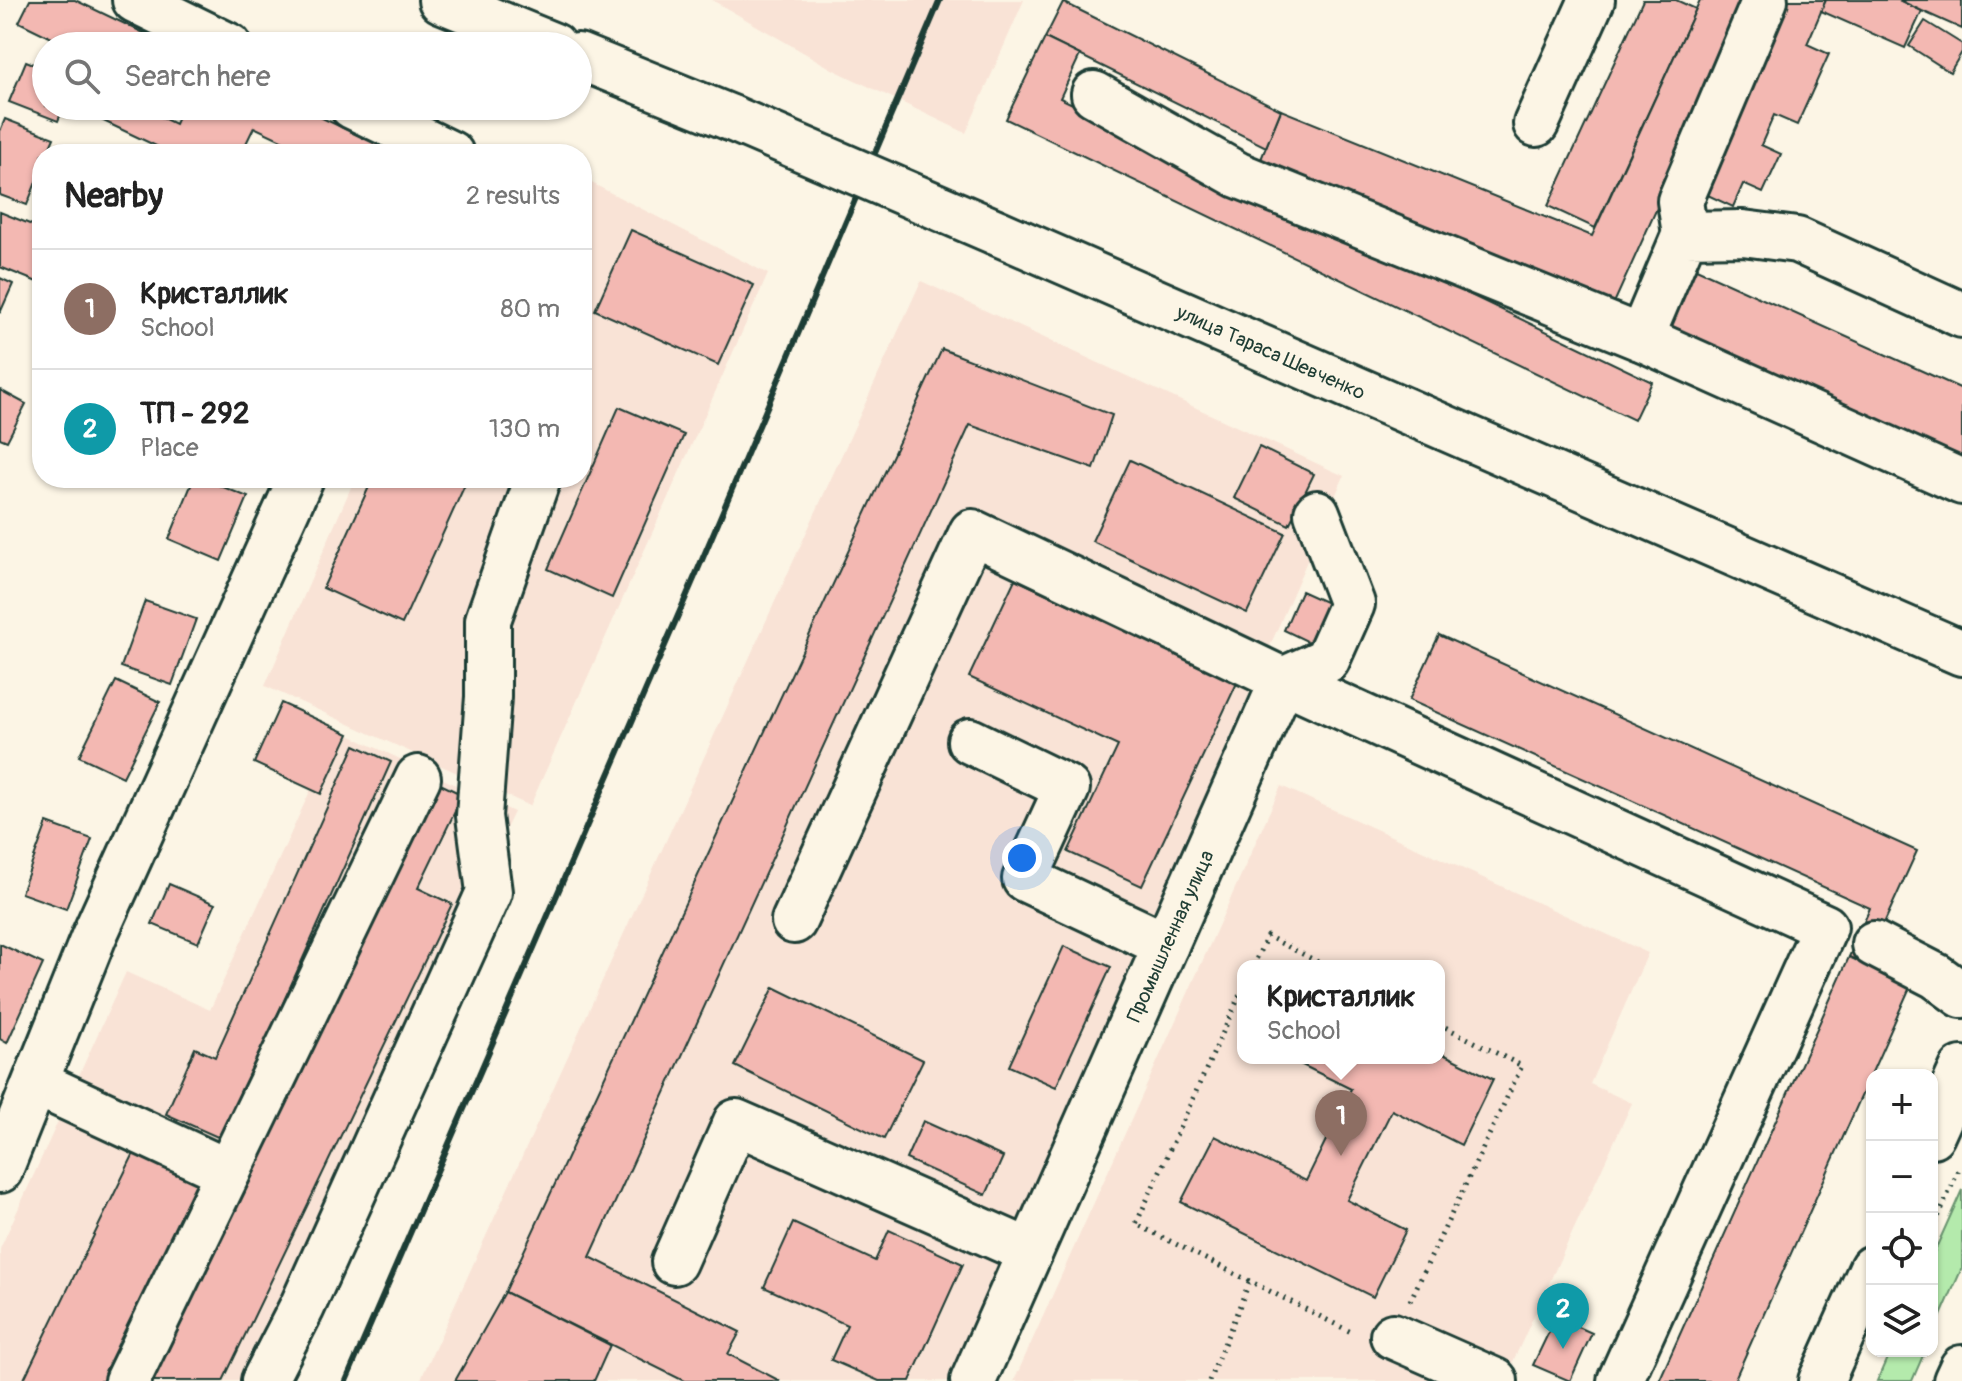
<!DOCTYPE html>
<html lang="en">
<head>
<meta charset="utf-8">
<style>
  :root { --surface:#fff; --page:#f2f2f2; --text:#222; --muted:#767676; --line:#e0e0e0; --accent:#7c3aed }
  body { margin:0; font-family:Pangolin,sans-serif; background:var(--page); color:var(--text) }
  .controls { position:absolute; right:24px; bottom:24px; display:grid; overflow:hidden; border-radius:16px; box-shadow:0 2px 6px #0004 }
  .controls button { width:72px; height:72px; display:grid; place-items:center; padding:0; border:0; border-bottom:2px solid var(--line); background:var(--surface); color:var(--text); font:40px sans-serif }
  .you { position:absolute; left:1022px; top:858px; width:28px; height:28px; margin:-20px; border:6px solid #fff; border-radius:50%; background:#1a73e8; box-shadow:0 0 0 12px #1a73e833 }
  .badge { display:grid; place-items:center; width:52px; height:52px; border-radius:50%; background:var(--accent); color:#fff; font-size:26px; font-weight:700 }
  .pin { position:absolute; translate:-50% -66px; filter:drop-shadow(0 2px 4px #0008) }
  .pin::after { content:''; position:absolute; top:42px; width:28px; height:24px; background:inherit; clip-path:polygon(0 0,100% 0,50% 100%) }
  .popup { position:absolute; left:1237px; top:960px; width:208px; height:104px; box-sizing:border-box; display:grid; place-content:center; border-radius:16px; background:var(--surface); filter:drop-shadow(0 2px 6px #0005); font-size:26px; white-space:nowrap; color:var(--muted) }
  .popup b { font-size:30px; color:var(--text) }
  .popup::after { content:''; position:absolute; left:50%; top:100%; margin-left:-16px; border:16px solid transparent; border-top-color:var(--surface) }
  .list { margin:0; padding:0; list-style:none }
  h2 { display:flex; justify-content:space-between; align-items:center; height:104px; margin:0; padding:0 32px; font-size:34px }
  h2 small { font-size:26px; font-weight:400; color:var(--muted) }
  .list li { display:grid; grid-template-columns:52px 1fr auto; gap:24px; align-items:center; box-sizing:border-box; height:120px; padding:0 32px; border-top:2px solid var(--line) }
  .list b { display:block; font-size:30px; white-space:nowrap }
  .list p { margin:0; font-size:26px; white-space:nowrap; color:var(--muted) }
  .list em { font-size:26px; font-style:normal; color:var(--muted) }
  .icon { flex:none; width:44px; height:44px; fill:none; stroke:currentColor; stroke-width:2; stroke-linecap:round; stroke-linejoin:round }
  .map { position:relative; flex:none; width:1962px; height:1381px; overflow:hidden }
  .search { position:absolute; background:var(--surface); box-shadow:0 2px 6px #0004; left:32px; top:32px; width:560px; height:88px; display:flex; align-items:center; gap:20px; box-sizing:border-box; padding:0 28px; border-radius:44px; color:var(--muted); font-size:30px }
  .panel { position:absolute; background:var(--surface); box-shadow:0 2px 6px #0004; left:32px; top:144px; width:560px; height:344px; border-radius:32px }
  .map>svg:first-child { display:block }
  .built { fill:#f9e3d6; fill-rule:evenodd }
  .green { fill:#b4eaac; stroke:#6a9470; stroke-width:2 }
  .building { fill:#f3b8b2; stroke:#1f3d34; stroke-width:2 }
  .lines { fill:none; stroke-linecap:round; stroke-linejoin:round }
  .minor-casing { stroke:#1f3d34; stroke-width:50 }
  .major-casing { stroke:#1f3d34; stroke-width:50 }
  .path { stroke:#1f3d34; stroke-width:5; stroke-dasharray:2 6; stroke-linecap:butt }
  .minor { stroke:#fcf5e5; stroke-width:44 }
  .major { stroke:#fcf5e5; stroke-width:44 }
  .rail { stroke:#1f3d34; stroke-width:6 }
  .minor-bridge-casing { stroke:#1f3d34; stroke-width:50; stroke-linecap:butt }
  .minor-bridge { stroke:#fcf5e5; stroke-width:44 }
  .labels { text-anchor:middle; stroke-width:6; stroke-linejoin:round; paint-order:stroke }
  .street-label { font-size:20px; fill:#1f3d34; stroke:#fcf5e5 }
</style>
</head>
<body>
<div class="map">
<svg width="1962" height="1381" viewBox="0 0 1962 1381">
  <rect width="100%" height="100%" fill="#fcf5e5"/>
  <filter id="ink" filterUnits="userSpaceOnUse"><feTurbulence type="fractalNoise" baseFrequency=".0125" numOctaves="2"/><feDisplacementMap in="SourceGraphic" scale="16" xChannelSelector="R" yChannelSelector="G"/><feConvolveMatrix kernelMatrix="1 2 1 2 8 2 1 2 1" color-interpolation-filters="sRGB"/></filter>
  <g filter="url(#ink)">
    <g class="built">
      <path d="M712 0H1024L966 133 834 70Z"/>
      <path d="M582 178 768 274 530 806 265 686 355 478H582Z"/>
      <path d="M921 281 1344 476 950 1381H420Z"/>
      <path d="M338 730 514 812 242 1381H0V1249L126 972 210 1010Z"/>
      <path d="M1281 786 1648 953 1590 1084 1632 1103 1504 1381H1014ZM1243 966H1439V1058H1243Z"/>
    </g>
    <g class="green">
      <path d="M1962 1190V1268L1932 1336V1257Z"/>
      <path d="M1890 1351H1925L1912 1381H1877Z"/>
    </g>
    <g class="building">
      <path d="M30 0H75L171 46H68L19 22Z"/>
      <path d="M1643 0H1676L1696 9 1595 228 1548 206Z"/>
      <path d="M1700 0H1751L1610 312 1257 169 1281 110 1592 236Z"/>
      <path d="M1781 0H1826L1807 44 1829 54 1797 125 1774 115 1761 145 1781 154 1763 193 1743 184 1733 207 1697 190Z"/>
      <path d="M1826 0H1899L1922 11 1905 48 1821 11Z"/>
      <path d="M1899 0H1962V29L1922 11Z"/>
      <path d="M1063 2 1281 110 1266 147 1045 38Z"/>
      <path d="M1925 21 1962 44V52L1950 72 1909 46Z"/>
      <path d="M1045 38 1080 55 1060 98 1652 382 1634 420 1006 119Z"/>
      <path d="M26 61 46 69V106H64L58 121 9 102Z"/>
      <path d="M138 106 175 124 183 106H297L398 154H311L254 127 241 154H173L74 107Z"/>
      <path d="M5 119 54 138 47 154H42V167L27 205 0 195V131Z"/>
      <path d="M0 212 42 229V284L0 267Z"/>
      <path d="M631 230 754 285 718 365 595 310Z"/>
      <path d="M1683 263 1962 389V467L1654 328Z"/>
      <path d="M0 278 13 284 0 313Z"/>
      <path d="M942 349 1112 415 1094 469 970 425 590 1257 740 1332 728 1354 780 1381H684L505 1292Z"/>
      <path d="M0 390 26 404 7 441 0 438Z"/>
      <path d="M619 407 684 435 612 598 548 569Z"/>
      <path d="M1259 447 1314 474 1289 525 1234 498Z"/>
      <path d="M1130 460 1285 533 1247 613 1092 541Z"/>
      <path d="M194 478H201L248 497 221 561 169 539Z"/>
      <path d="M373 478H468L402 624 323 588Z"/>
      <path d="M1015 579 1237 683 1142 886 1068 852 1118 746 969 677Z"/>
      <path d="M1301 591 1334 606 1317 646 1284 630Z"/>
      <path d="M145 601 196 619 172 685 121 667Z"/>
      <path d="M1439 635 1917 851 1865 965 1849 957 1870 908 1409 700Z"/>
      <path d="M116 681 160 702 123 777 79 756Z"/>
      <path d="M281 703 349 734 321 794 254 763Z"/>
      <path d="M355 745 391 762 222 1139 166 1114 195 1048 215 1057Z"/>
      <path d="M432 780 463 795 418 888 452 904 223 1381H144Z"/>
      <path d="M47 823 92 839 66 909 21 893Z"/>
      <path d="M169 884 215 904 198 943 152 924Z"/>
      <path d="M0 944 43 964 7 1043 0 1039Z"/>
      <path d="M1064 946 1111 967 1056 1087 1009 1066Z"/>
      <path d="M1849 957 1911 985 1734 1381H1659Z"/>
      <path d="M774 987 923 1060 884 1139 735 1066Z"/>
      <path d="M1439 1052 1493 1079 1461 1145 1392 1110 1347 1200 1406 1230 1373 1297 1181 1202 1215 1136 1306 1181 1351 1089 1288 1058H1439Z"/>
      <path d="M923 1121 1003 1157 986 1195 906 1159Z"/>
      <path d="M136 1149 200 1180 103 1381H23Z"/>
      <path d="M793 1223 875 1261 889 1230 963 1264 910 1381H879L831 1360 847 1325 764 1287Z"/>
      <path d="M505 1292 610 1345 594 1381H455Z"/>
      <path d="M1556 1317 1592 1333 1570 1381 1533 1365Z"/>
    </g>
    <g class="lines">
      <g class="minor-casing">
        <g id="minor">
          <path d="M135 0 229 46"/>
          <path d="M441 0 554 46"/>
          <path d="M578 56 731 118"/>
          <path d="M1094 94 1238 175 1641 338 1962 482"/>
          <path d="M352 106 451 154"/>
          <path d="M1536 124 1592 0"/>
          <path d="M996 232 1962 653"/>
          <path d="M1685 234 1680 201 1765 0"/>
          <path d="M1641 338 1685 234 1743 233 1797 240 1962 315"/>
          <path d="M970 741 1067 788 1025 879 1166 945"/>
          <path d="M794 921 972 532 1283 680 1825 927 1620 1381"/>
          <path d="M1874 944 1936 976 1962 995"/>
          <path d="M36 1083 228 1172 127 1381"/>
          <path d="M1932 1135 1962 1069"/>
          <path d="M0 1170 94 936 301 478"/>
          <path d="M228 1172 418 778"/>
          <path d="M674 1262 736 1122 1030 1252"/>
          <path d="M1393 1336 1495 1381"/>
          <path d="M264 1381 302 1307 489 892 479 816 488 697V620L538 478"/>
          <path d="M973 1381 1283 680 1327 660 1352 604 1317 513"/>
          <path d="M1821 1381 1872 1268"/>
        </g>
      </g>
      <g class="major-casing">
        <path id="major" d="M1956 1381 1962 1368"/>
      </g>
      <g class="path">
        <path d="M1253 966 1267 936 1326 966"/>
        <path d="M1243 988 1136 1224 1353 1333"/>
        <path d="M1932 1231 1960 1167"/>
        <path d="M1410 1301 1522 1066 1439 1024"/>
        <path d="M1209 1381 1249 1283"/>
      </g>
      <use href="#minor" class="minor"/>
      <use href="#major" class="major"/>
      <path class="rail" d="M346 1381 696 574 940 0"/>
      <g class="minor-bridge-casing">
        <path id="minor-bridge" d="M731 118 996 232"/>
      </g>
      <use href="#minor-bridge" class="minor-bridge"/>
    </g>
  </g>
  <g class="labels">
    <g class="street-label">
      <text transform="translate(1271 352) rotate(24)" y="7">улица Тараса Шевченко</text>
      <text transform="translate(1170 936) rotate(-66)" y="7">Промышленная улица</text>
    </g>
  </g>
</svg>
<div class="controls">
<button>+</button>
<button>−</button>
<button><svg class="icon" aria-label="locate" viewBox="0 0 24 24"><circle cx="12" cy="12" r="6"/><path d="M12 2v4M12 18v4M2 12h4M18 12h4"/></svg></button>
<button><svg class="icon" aria-label="layers" viewBox="0 0 24 24"><path d="M12 4l9 5-9 5-9-5zM3 14l9 5 9-5"/></svg></button>
</div>
<div class="you"></div>
<div class="pin badge" style="left:1341px;top:1156px;background:#8d6e63">1</div>
<div class="popup"><b>Кристаллик</b>School</div>
<div class="pin badge" style="left:1563px;top:1349px;background:#0f9aa8">2</div>
<div class="search"><svg class="icon" aria-label="search" viewBox="0 0 24 24"><circle cx="10" cy="10" r="6"/><path d="M15 15l6 6"/></svg>Search here</div>
<section class="panel">
<h2>Nearby<small>2 results</small></h2>
<ul class="list">
<li><span class="badge" style="background:#8d6e63">1</span><div><b>Кристаллик</b><p>School</p></div><em>80 m</em></li>
<li><span class="badge" style="background:#0f9aa8">2</span><div><b>ТП - 292</b><p>Place</p></div><em>130 m</em></li>
</ul>
</section>
</div>
</body>
</html>
